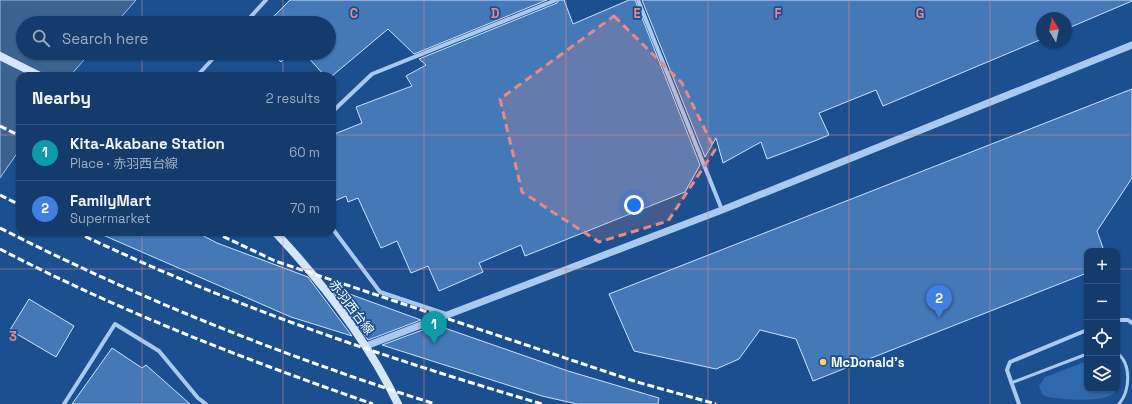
<!DOCTYPE html>
<html lang="en">
<head>
<meta charset="utf-8">
<style>
  :root { --surface:#143b6b; --page:#1d4271; --text:#f1f3f6; --muted:#9dadc1; --line:#33557e; --accent:#e69b98 }
  body { margin:0; font-family:"Space Grotesk","Noto Sans JP",sans-serif; background:var(--page); color:var(--text) }
  .controls { position:absolute; right:12px; bottom:12px; display:grid; overflow:hidden; border-radius:8px; box-shadow:0 1px 3px #0004 }
  .controls button { width:36px; height:36px; display:grid; place-items:center; padding:0; border:0; border-bottom:1px solid var(--line); background:var(--surface); color:var(--text); font:20px sans-serif }
  .compass { position:absolute; left:1036px; top:12px; width:36px; height:36px; border-radius:50%; background:var(--surface); box-shadow:0 1px 3px #0004; rotate:351deg }
  .you { position:absolute; left:634px; top:205px; width:14px; height:14px; margin:-10px; border:3px solid #fff; border-radius:50%; background:#1a73e8; box-shadow:0 0 0 6px #1a73e833 }
  .badge { display:grid; place-items:center; width:26px; height:26px; border-radius:50%; background:var(--accent); color:#fff; font-size:13px; font-weight:700 }
  .pin { position:absolute; translate:-50% -33px; filter:drop-shadow(0 1px 2px #0008) }
  .pin::after { content:''; position:absolute; top:21px; width:14px; height:12px; background:inherit; clip-path:polygon(0 0,100% 0,50% 100%) }
  .list { margin:0; padding:0; list-style:none }
  h2 { display:flex; justify-content:space-between; align-items:center; height:52px; margin:0; padding:0 16px; font-size:17px }
  h2 small { font-size:13px; font-weight:400; color:var(--muted) }
  .list li { display:grid; grid-template-columns:26px 1fr auto; gap:12px; align-items:center; box-sizing:border-box; height:56px; padding:0 16px; border-top:1px solid var(--line) }
  .list b { display:block; font-size:15px; white-space:nowrap }
  .list p { margin:0; font-size:13px; white-space:nowrap; color:var(--muted) }
  .list em { font-size:13px; font-style:normal; color:var(--muted) }
  .icon { flex:none; width:22px; height:22px; fill:none; stroke:currentColor; stroke-width:2; stroke-linecap:round; stroke-linejoin:round }
  .map { position:relative; flex:none; width:1132px; height:404px; overflow:hidden }
  .search { position:absolute; background:var(--surface); box-shadow:0 1px 3px #0004; left:16px; top:16px; width:320px; height:44px; display:flex; align-items:center; gap:10px; box-sizing:border-box; padding:0 14px; border-radius:22px; color:var(--muted); font-size:15px }
  .panel { position:absolute; background:var(--surface); box-shadow:0 1px 3px #0004; left:16px; top:72px; width:320px; height:164px; border-radius:12px }
  .map>svg:first-child { display:block }
  .green { fill:#2e69ad }
  .water { fill:#3c6290; stroke:#9cc4f0 }
  .building { fill:#4478b7; stroke:#cfe3fa }
  .lines { fill:none; stroke-linecap:round; stroke-linejoin:round }
  .service { stroke:#a9c9ee; stroke-width:3 }
  .minor { stroke:#a9c9ee; stroke-width:4 }
  .tertiary { stroke:#a9c9ee; stroke-width:7 }
  .secondary { stroke:#d6e6fa; stroke-width:8 }
  .rail { stroke:#fff; stroke-width:3; stroke-dasharray:7 3; stroke-linecap:butt }
  .marked { fill:#e88989; fill-opacity:0.2; stroke:#e88989; stroke-width:3; stroke-dasharray:8 5; stroke-linejoin:round }
  .grid { fill:none; stroke:#e88989; stroke-width:1; stroke-opacity:0.55 }
  .poi-dot { fill:#ffd166; stroke:#1b4f8f; stroke-width:1.5 }
  .labels { text-anchor:middle; stroke-width:3.5; stroke-linejoin:round; paint-order:stroke }
  .street-label { font-size:13px; fill:#fff; stroke:#1b4f8f }
  .poi-label { font-size:13px; font-weight:bold; fill:#fff; stroke:#1b4f8f; text-anchor:start }
  .grid-label { font-size:13px; text-anchor:middle; font-weight:bold; fill:#e88989; stroke:#1b4f8f; stroke-width:3.5; stroke-linejoin:round; paint-order:stroke }
</style>
</head>
<body>
<div class="map">
<svg width="1132" height="404" viewBox="0 0 1132 404">
  <rect width="100%" height="100%" fill="#1b4f8f"/>
  <path class="green" d="M1087 361V389H1117C1112 404 1065 400 1047 397L1042 394 1039 386 1045 377Z"/>
  <path class="water" d="M0 0H136L116 23H23V53H90L70 76H20V149L0 178Z"/>
  <g class="building">
    <path d="M290 0H547L414 54 388 29 332 76H325L304 53H329V23H267Z"/>
    <path d="M559 0H564L573 24 629 0H635L700 165 685 192 525 256 521 245 479 263 483 272 439 291 428 266 411 273 397 241 381 248 358 198 348 202 346 196 332 202V135L362 123 356 107 412 86 406 76 426 65 419 59 557 3Z"/>
    <path d="M642 0H1132V1L1066 29V18H1042V39L883 106 876 90 819 113 829 135 817 140 767 159 761 142 723 163 716 138 705 157Z"/>
    <path d="M272 53H289L281 62Z"/>
    <path d="M1132 89V178L1097 231 1104 251H1087V273L813 381 796 339 760 330 739 359 716 369 634 351 609 294Z"/>
    <path d="M96 232H196L217 243 308 277 352 336 291 317Z"/>
    <path d="M328 285 355 296 421 320 368 340Z"/>
    <path d="M29 299 74 326 56 357 10 330Z"/>
    <path d="M436 325 568 371 659 398 658 404H577L542 396 382 345Z"/>
    <path d="M112 348 142 368 146 365 190 404H72Z"/>
  </g>
  <g class="lines">
    <g class="service">
      <path d="M1117 353C1132 364 1130 391 1119 404"/>
      <path d="M1011 383 1087 354"/>
    </g>
    <g class="minor">
      <path d="M638 0 722 210"/>
      <path d="M245 23 266 0"/>
      <path d="M197 76 218 53"/>
      <path d="M332 112 372 74 556 0"/>
      <path d="M332 228 380 292 446 314"/>
      <path d="M1117 320H1128L1132 323"/>
      <path d="M64 404 115 324 159 351 198 398 206 404"/>
      <path d="M1019 404 1007 370 1010 362 1087 330"/>
    </g>
    <path class="tertiary" d="M366 346 722 210 1132 45"/>
    <g class="secondary">
      <path d="M0 56 40 76"/>
      <path d="M275 232C323 283 368 342 398 404"/>
    </g>
    <g class="rail">
      <path d="M0 126 20 136"/>
      <path d="M0 195 20 205"/>
      <path d="M0 228C139 299 286 357 435 404"/>
      <path d="M76 232C226 304 382 357 542 404"/>
      <path d="M214 232 275 261 637 382 716 404"/>
      <path d="M0 249C119 311 246 360 373 404"/>
    </g>
  </g>
  <path class="marked" d="M614 16 682 83 715 150 668 221 599 242 522 192 500 99Z"/>
  <path class="grid" d="M142 0V23M283 0V23M424 0V404M566 0V404M708 0V404M849 0V404M990 0V404M142 53V76M283 53V76M0 135H20M332 135H1132M142 232V404M283 232V404M0 269H1087M1117 269H1132"/>
  <circle class="poi-dot" cx="823" cy="362" r="4"/>
  <g class="labels">
    <g class="street-label">
      <text transform="translate(352 307) rotate(53)" y="5">赤羽西台線</text>
    </g>
    <g class="poi-label">
      <text x="831" y="367">McDonald's</text>
    </g>
  </g>
  <g class="grid-label">
    <text x="354" y="18">C</text>
    <text x="495" y="18">D</text>
    <text x="637" y="18">E</text>
    <text x="778" y="18">F</text>
    <text x="920" y="18">G</text>
    <text x="13" y="341">3</text>
  </g>
</svg>
<div class="controls">
<button>+</button>
<button>−</button>
<button><svg class="icon" aria-label="locate" viewBox="0 0 24 24"><circle cx="12" cy="12" r="6"/><path d="M12 2v4M12 18v4M2 12h4M18 12h4"/></svg></button>
<button><svg class="icon" aria-label="layers" viewBox="0 0 24 24"><path d="M12 4l9 5-9 5-9-5zM3 14l9 5 9-5"/></svg></button>
</div>
<svg class="compass" viewBox="-18 -18 36 36"><path d="M0-13l5 13h-10z" fill="#e53935"/><path d="M0 13l5-13h-10z" fill="#9dadc1"/></svg>
<div class="you"></div>
<div class="pin badge" style="left:434px;top:344px;background:#0f9aa8">1</div>
<div class="pin badge" style="left:939px;top:318px;background:#3f7fe0">2</div>
<div class="search"><svg class="icon" aria-label="search" viewBox="0 0 24 24"><circle cx="10" cy="10" r="6"/><path d="M15 15l6 6"/></svg>Search here</div>
<section class="panel">
<h2>Nearby<small>2 results</small></h2>
<ul class="list">
<li><span class="badge" style="background:#0f9aa8">1</span><div><b>Kita-Akabane Station</b><p>Place · 赤羽西台線</p></div><em>60 m</em></li>
<li><span class="badge" style="background:#3f7fe0">2</span><div><b>FamilyMart</b><p>Supermarket</p></div><em>70 m</em></li>
</ul>
</section>
</div>
</body>
</html>
